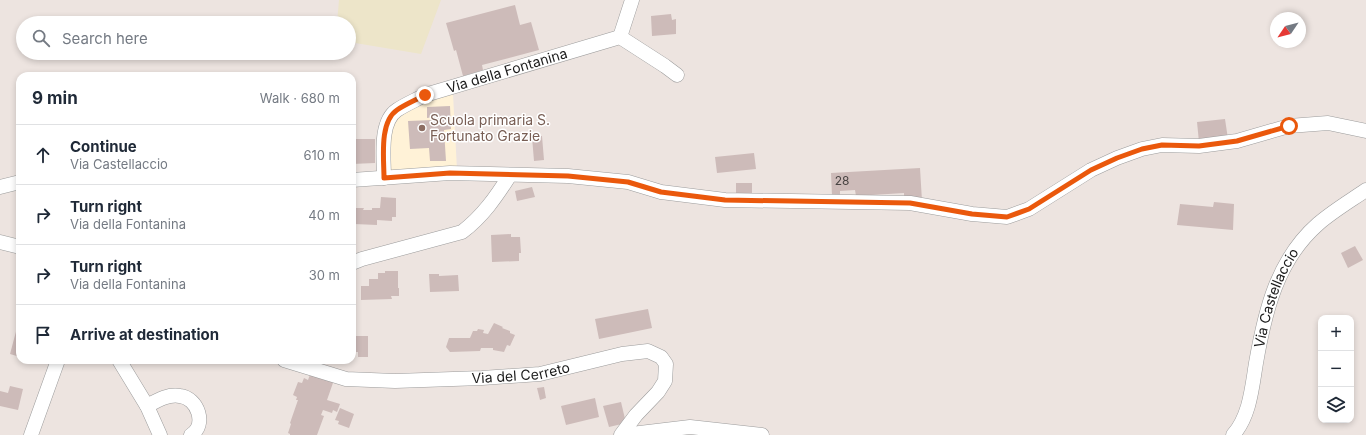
<!DOCTYPE html>
<html lang="en">
<head>
<meta charset="utf-8">
<style>
  :root { --surface:#fff; --page:#f6f6f7; --text:#1f2937; --muted:#747a83; --line:#e0e1e3 }
  body { margin:0; font-family:Inter,sans-serif; background:var(--page); color:var(--text) }
  .controls { position:absolute; right:12px; bottom:12px; display:grid; overflow:hidden; border-radius:8px; box-shadow:0 2px 6px #0003 }
  .controls button { width:36px; height:36px; display:grid; place-items:center; padding:0; border:0; border-bottom:1px solid var(--line); background:var(--surface); color:var(--text); font:20px sans-serif }
  .compass { position:absolute; left:1270px; top:12px; width:36px; height:36px; border-radius:50%; background:var(--surface); box-shadow:0 2px 6px #0003; rotate:235deg }
  .stop { position:absolute; width:12px; height:12px; margin:-9px; border:3px solid #ea580c; border-radius:50%; background:#fff }
  .stop.end { background:#ea580c; border-color:#fff; box-shadow:0 1px 4px #0008 }
  .list { margin:0; padding:0; list-style:none }
  h2 { display:flex; justify-content:space-between; align-items:center; height:52px; margin:0; padding:0 16px; font-size:17px }
  h2 small { font-size:13px; font-weight:400; color:var(--muted) }
  .list li { display:grid; grid-template-columns:26px 1fr auto; gap:12px; align-items:center; box-sizing:border-box; height:60px; padding:0 16px; border-top:1px solid var(--line) }
  .list b { display:block; font-size:15px; white-space:nowrap }
  .list p { margin:0; font-size:13px; white-space:nowrap; color:var(--muted) }
  .list em { font-size:13px; font-style:normal; color:var(--muted) }
  .icon { flex:none; width:22px; height:22px; fill:none; stroke:currentColor; stroke-width:2; stroke-linecap:round; stroke-linejoin:round }
  .map { position:relative; flex:none; width:1366px; height:435px; overflow:hidden }
  .search { position:absolute; background:var(--surface); box-shadow:0 2px 6px #0003; left:16px; top:16px; width:340px; height:44px; display:flex; align-items:center; gap:10px; box-sizing:border-box; padding:0 14px; border-radius:22px; color:var(--muted); font-size:15px }
  .panel { position:absolute; background:var(--surface); box-shadow:0 2px 6px #0003; left:16px; top:72px; width:340px; height:292px; border-radius:12px }
  .map>svg:first-child { display:block }
  .education { fill:#fff2d7 }
  .farmland { fill:#ede5c9 }
  .building { fill:#cdbbb9 }
  .lines { fill:none; stroke-linecap:round; stroke-linejoin:round }
  .minor-casing { stroke:#9c9c9c; stroke-width:15 }
  .minor { stroke:#fff; stroke-width:14 }
  .route { stroke:#ea580c; stroke-width:5 }
  .education-dot { fill:#8d6e63; stroke:#fff; stroke-width:1.5 }
  .labels { text-anchor:middle; stroke-width:3; stroke-linejoin:round; paint-order:stroke }
  .number-label { font-size:12px; fill:#484342 }
  .street-label { font-size:14px; fill:#1b1b1b; stroke:#fff }
  .education-label { font-size:14px; fill:#785e54; stroke:#fff; text-anchor:start }
</style>
</head>
<body>
<div class="map">
<svg width="1366" height="435" viewBox="0 0 1366 435">
  <rect width="100%" height="100%" fill="#ede4e0"/>
  <path class="education" d="M453 94 457 170 388 173 387 134 403 111 425 102Z"/>
  <path class="farmland" d="M339 0H441L421 54 349 42V23H337Z"/>
  <g class="building">
    <path d="M515 5 520 25 531 22 539 50 482 65 483 70 463 76 456 50 454 51 446 23Z"/>
    <path d="M671 14 672 20 676 19V34L652 36 651 16Z"/>
    <path d="M450 106 451 129 444 130 446 161H430L429 148 410 149 408 121 433 120V117L427 118V107Z"/>
    <path d="M1225 119 1228 139 1199 142 1197 122Z"/>
    <path d="M542 136 544 160 534 161 532 137Z"/>
    <path d="M352 139H375V163L352 164Z"/>
    <path d="M754 153 756 169 717 173 715 157Z"/>
    <path d="M920 168 922 201 904 198V193L856 196 855 190 840 191V195L832 196 831 173Z"/>
    <rect x="736" y="183" width="16" height="12"/>
    <path d="M532 187 535 197 517 201 515 191Z"/>
    <path d="M381 197 396 198V217H392V221L377 220V225L354 224V208H364L363 210H372V208H380Z"/>
    <path d="M1214 202 1234 204 1233 230 1177 225 1180 204 1213 207Z"/>
    <path d="M511 234V237H520L521 253H519V261L492 262 491 235Z"/>
    <path d="M1355 246 1363 260 1348 268 1341 253Z"/>
    <path d="M385 271H398V288H399V296H391L392 299 361 300V286H369V279H378V273H385Z"/>
    <path d="M429 274H439V276L458 275 459 291 430 292Z"/>
    <path d="M648 309 652 328 599 339 595 319Z"/>
    <path d="M494 323 503 327 502 328 510 331V333L515 335 510 346 507 345 504 352 493 350V348H481L480 351 450 352 446 347 449 338H470L473 331H477L478 329 484 330 483 333 488 334Z"/>
    <path d="M18 324 20 325V357L10 354Z"/>
    <path d="M352 336H368V357H358V352H352Z"/>
    <path d="M311 372 334 380 327 400 340 404 337 412 333 410 332 413 323 410 321 415 324 416 317 435H290V434L288 433 291 424 290 423 298 400H296L297 397 293 395 298 382 302 383 304 378 308 380Z"/>
    <path d="M10 386 23 389 18 410 0 406V391L8 393Z"/>
    <path d="M544 387 546 398 540 400 537 388Z"/>
    <path d="M595 398 599 417 566 425 561 406Z"/>
    <path d="M621 402 626 423 609 427 603 406Z"/>
    <path d="M340 408 354 414 349 428 338 424 339 421 335 420Z"/>
  </g>
  <g class="lines">
    <g class="minor-casing">
      <g id="minor">
        <path d="M620 37 632 0"/>
        <path id="s1" d="M384 178C384 158 379 122 397 110 406 104 416 100 425 95L620 37 665 66 677 75"/>
        <path d="M352 180 450 173 568 176 628 182 661 192 725 200 910 203 972 214 1007 217 1029 209 1091 170 1117 158 1142 149 1162 145 1199 146 1237 141 1289 126 1328 123 1366 131"/>
        <path d="M0 187 20 182"/>
        <path d="M0 242 20 247"/>
        <path d="M352 263 362 259 462 232C483 216 496 197 510 175"/>
        <path d="M119 360 147 406 160 435"/>
        <path id="s2" d="M284 360 346 379 395 381 482 378 540 374 622 354 648 351 661 357 666 364 665 381 658 392 636 415 621 435"/>
        <path d="M147 406C158 400 168 394 180 396 198 398 207 425 191 435"/>
        <path d="M31 435 58 360"/>
        <path d="M623 435 690 427 762 435"/>
        <path id="s3" d="M1233 435C1250 416 1252 387 1256 363 1265 311 1277 260 1318 224 1333 211 1350 201 1366 190"/>
      </g>
    </g>
    <use href="#minor" class="minor"/>
  </g>
  <g class="lines">
    <path class="route" d="M425 95C416 100 406 104 397 110 379 122 384 159 384 178L450 173 568 176 628 182 661 192 725 200 910 203 972 214 1007 217 1029 209 1091 170 1117 158 1142 149 1162 145 1199 146 1237 141 1289 126"/>
  </g>
  <circle class="education-dot" cx="422" cy="128" r="4"/>
  <g class="labels">
    <g class="number-label">
      <text x="842" y="185">28</text>
    </g>
    <g class="street-label">
      <text dy="5" stroke="none"><textPath href="#s1" startOffset="189">Via della Fontanina</textPath></text>
      <text dy="5" stroke="none"><textPath href="#s3" startOffset="145">Via Castellaccio</textPath></text>
      <text dy="5" stroke="none"><textPath href="#s2" startOffset="240">Via del Cerreto</textPath></text>
    </g>
    <g class="education-label">
      <text x="430" y="125">Scuola primaria S.<tspan x="430" dy="16">Fortunato Grazie</tspan></text>
    </g>
  </g>
</svg>
<div class="controls">
<button>+</button>
<button>−</button>
<button><svg class="icon" aria-label="layers" viewBox="0 0 24 24"><path d="M12 4l9 5-9 5-9-5zM3 14l9 5 9-5"/></svg></button>
</div>
<svg class="compass" viewBox="-18 -18 36 36"><path d="M0-13l5 13h-10z" fill="#e53935"/><path d="M0 13l5-13h-10z" fill="#747a83"/></svg>
<div class="stop" style="left:1289px;top:126px"></div>
<div class="stop end" style="left:425px;top:95px"></div>
<div class="search"><svg class="icon" aria-label="search" viewBox="0 0 24 24"><circle cx="10" cy="10" r="6"/><path d="M15 15l6 6"/></svg>Search here</div>
<section class="panel">
<h2>9 min<small>Walk · 680 m</small></h2>
<ul class="list">
<li><svg class="icon" aria-label="ahead" viewBox="0 0 24 24"><path d="M12 20V5M6 11l6-6 6 6"/></svg><div><b>Continue</b><p>Via Castellaccio</p></div><em>610 m</em></li>
<li><svg class="icon" aria-label="right" viewBox="0 0 24 24"><path d="M7 20v-9h11M14 6l5 5-5 5"/></svg><div><b>Turn right</b><p>Via della Fontanina</p></div><em>40 m</em></li>
<li><svg class="icon" aria-label="right" viewBox="0 0 24 24"><path d="M7 20v-9h11M14 6l5 5-5 5"/></svg><div><b>Turn right</b><p>Via della Fontanina</p></div><em>30 m</em></li>
<li><svg class="icon" aria-label="arrive" viewBox="0 0 24 24"><path d="M6 21V4h12l-3 4 3 4H6"/></svg><div><b>Arrive at destination</b></div></li>
</ul>
</section>
</div>
</body>
</html>
